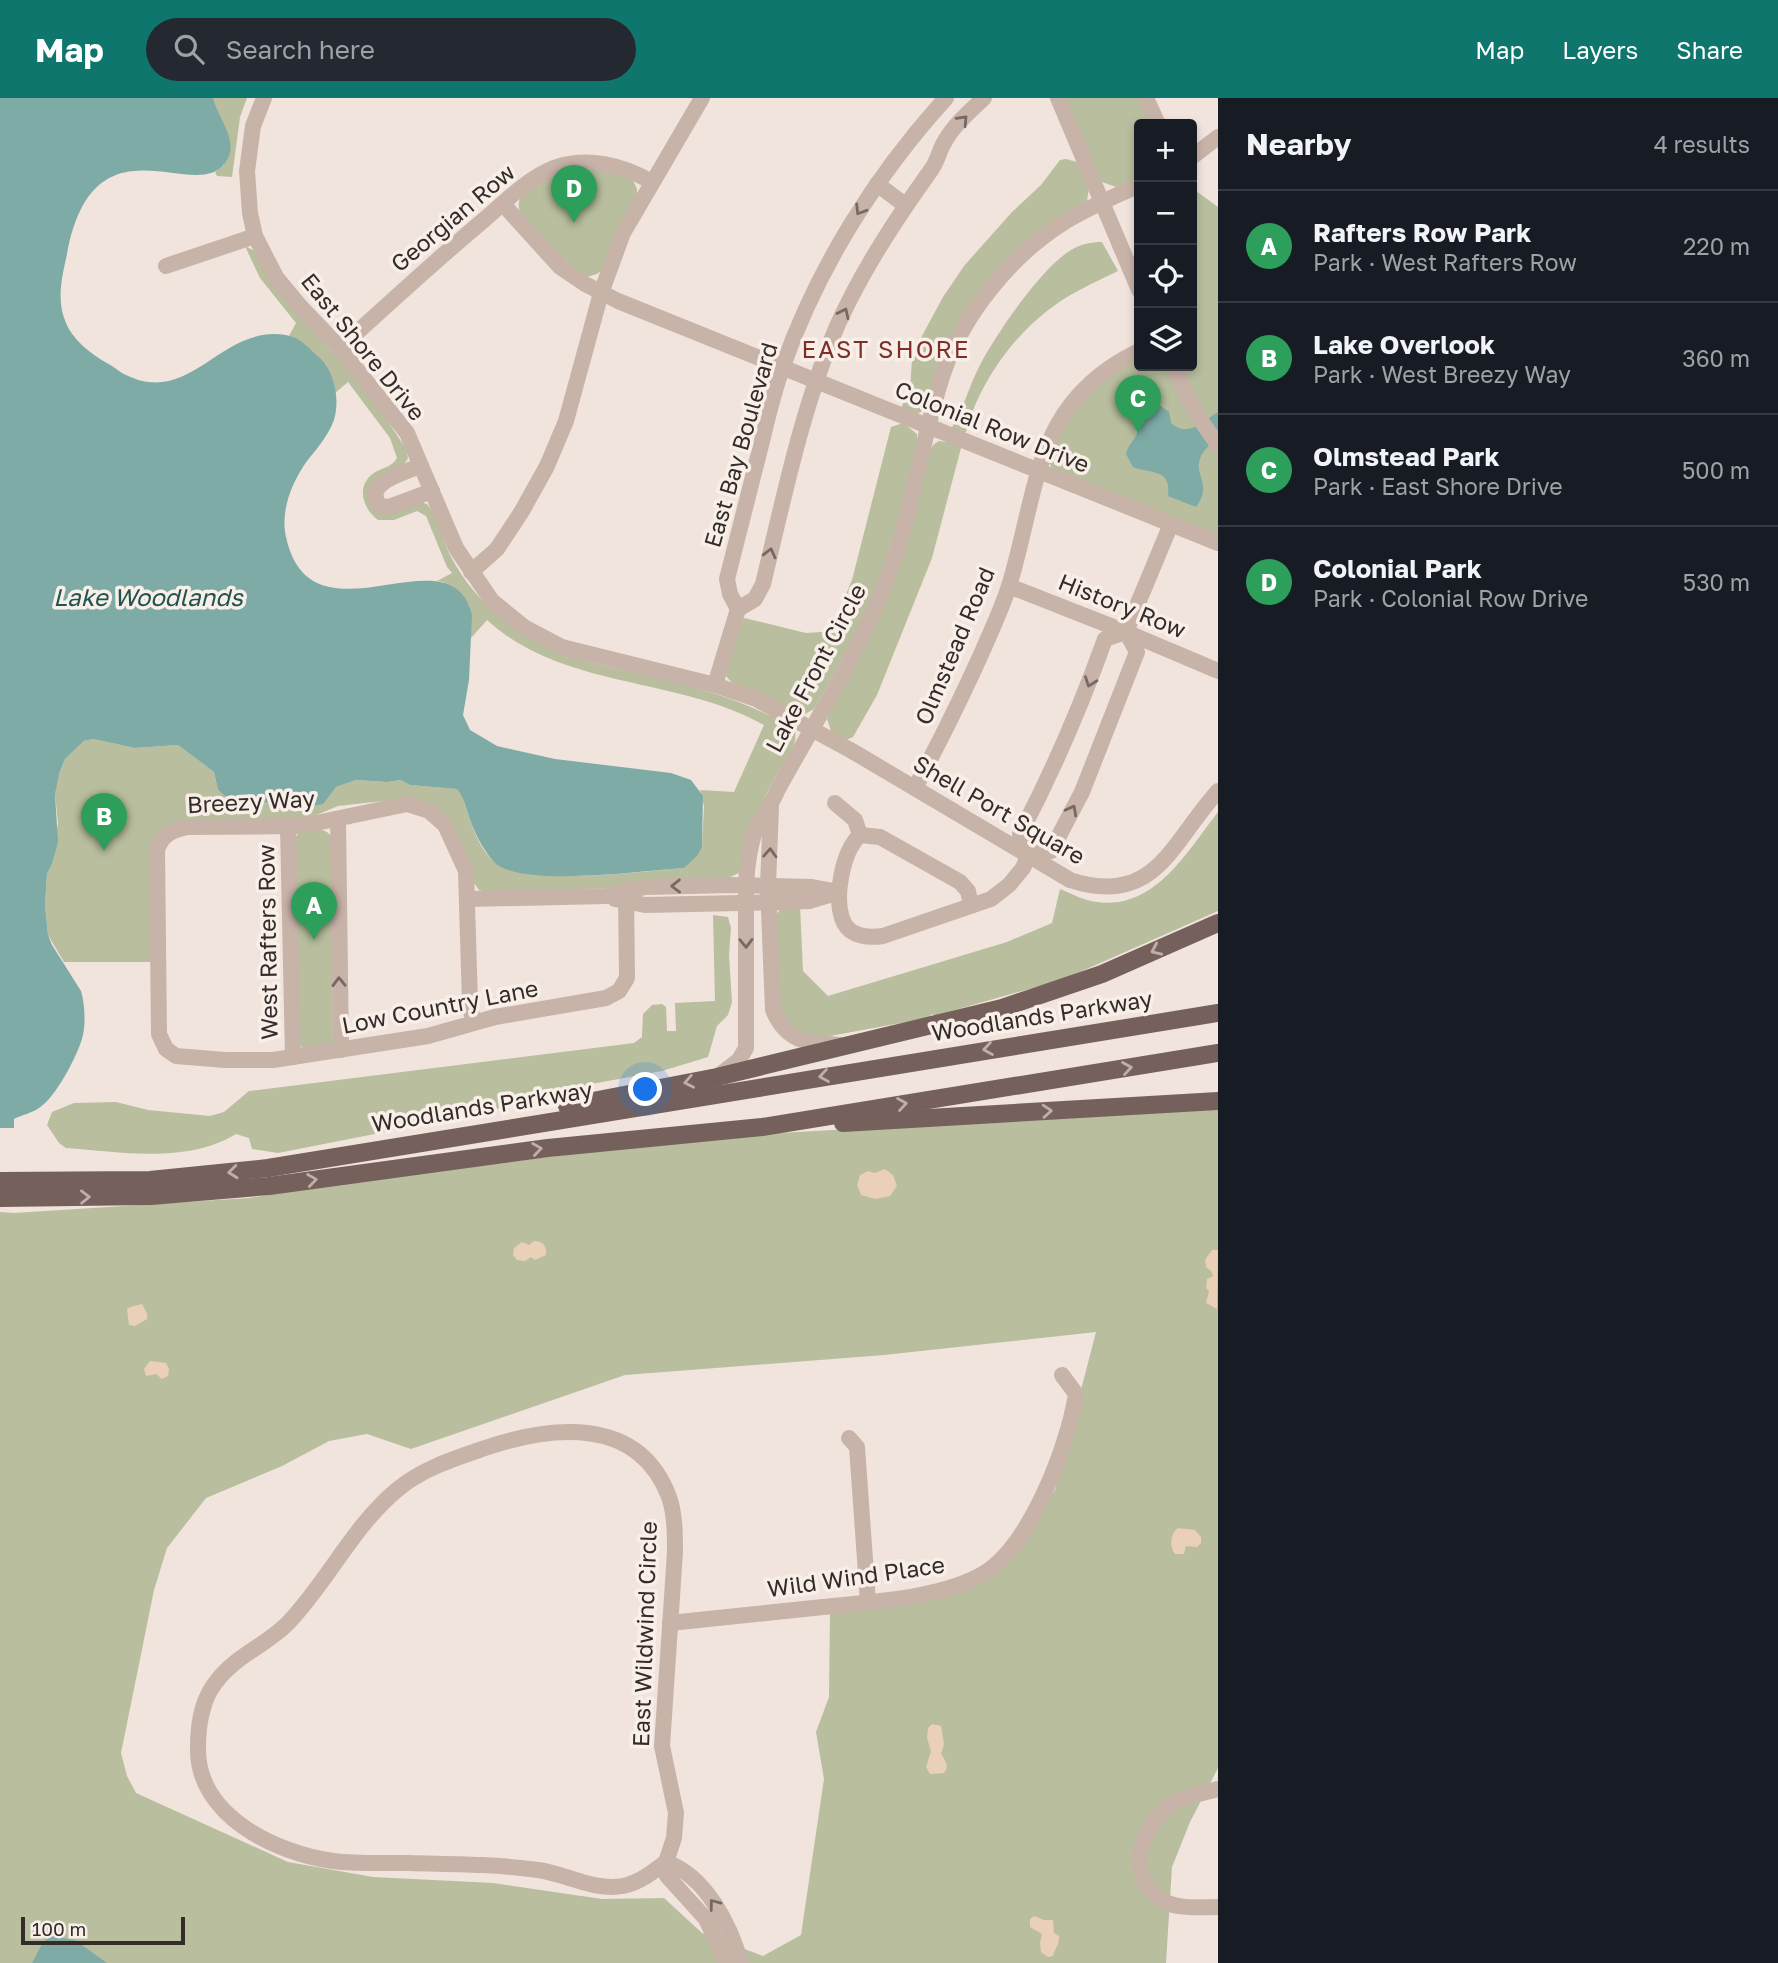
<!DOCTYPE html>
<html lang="en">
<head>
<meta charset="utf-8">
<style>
  :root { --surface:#171b24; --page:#242831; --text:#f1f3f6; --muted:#9ea1a6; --line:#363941; --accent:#0f766e }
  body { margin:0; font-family:"Golos Text",sans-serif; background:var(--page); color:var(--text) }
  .controls { position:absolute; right:21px; top:21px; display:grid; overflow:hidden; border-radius:7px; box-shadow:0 4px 10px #0003 }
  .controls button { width:63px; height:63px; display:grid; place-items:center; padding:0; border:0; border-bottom:2px solid var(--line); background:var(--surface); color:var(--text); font:35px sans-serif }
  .scale { position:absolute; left:21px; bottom:18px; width:164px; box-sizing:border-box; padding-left:7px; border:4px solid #352b29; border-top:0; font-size:19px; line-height:24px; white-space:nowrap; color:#352b29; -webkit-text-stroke:5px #f8efe9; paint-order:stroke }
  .you { position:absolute; left:646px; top:992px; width:24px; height:24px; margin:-18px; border:5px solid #fff; border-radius:50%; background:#1a73e8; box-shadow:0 0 0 10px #1a73e833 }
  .badge { display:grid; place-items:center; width:46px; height:46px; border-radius:50%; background:var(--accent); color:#fff; font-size:23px; font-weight:700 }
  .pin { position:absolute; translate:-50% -58px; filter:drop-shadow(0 2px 4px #0008) }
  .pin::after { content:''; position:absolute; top:37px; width:24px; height:21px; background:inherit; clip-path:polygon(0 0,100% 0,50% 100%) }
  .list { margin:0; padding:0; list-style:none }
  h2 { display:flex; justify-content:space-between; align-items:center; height:91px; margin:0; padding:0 28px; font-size:30px }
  h2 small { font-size:23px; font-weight:400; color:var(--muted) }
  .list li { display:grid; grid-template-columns:46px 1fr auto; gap:21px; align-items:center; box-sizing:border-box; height:112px; padding:0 28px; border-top:2px solid var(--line) }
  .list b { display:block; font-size:26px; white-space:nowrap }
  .list p { margin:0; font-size:23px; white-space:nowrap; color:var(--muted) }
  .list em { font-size:23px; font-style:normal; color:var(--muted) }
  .icon { flex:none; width:38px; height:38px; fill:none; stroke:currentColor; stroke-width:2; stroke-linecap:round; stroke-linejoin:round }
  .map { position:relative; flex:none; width:1218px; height:1865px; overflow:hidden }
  header { display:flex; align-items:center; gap:42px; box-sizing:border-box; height:98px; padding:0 35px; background:var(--accent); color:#fff }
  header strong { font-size:33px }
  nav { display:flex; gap:38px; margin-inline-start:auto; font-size:24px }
  .search { width:490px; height:63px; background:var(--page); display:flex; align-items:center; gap:18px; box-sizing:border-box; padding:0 24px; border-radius:38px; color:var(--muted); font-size:26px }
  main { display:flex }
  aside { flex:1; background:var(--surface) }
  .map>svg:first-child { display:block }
  .green { fill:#b8be9e; fill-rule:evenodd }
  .sand { fill:#e9d0b6 }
  .water { fill:#7eaba6 }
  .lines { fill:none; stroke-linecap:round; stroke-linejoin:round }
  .minor { stroke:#c8b3a9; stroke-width:16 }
  .major { stroke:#76605b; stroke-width:18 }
  .oneway { stroke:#776863 }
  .oneway2 { stroke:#beafa9 }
  .labels { text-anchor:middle; stroke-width:7; stroke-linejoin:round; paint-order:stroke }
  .street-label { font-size:23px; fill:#352b29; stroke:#f8efe9 }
  .neighbourhood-label { font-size:24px; letter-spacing:2px; fill:#7f2f27; stroke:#f8efe9 }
  .water-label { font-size:24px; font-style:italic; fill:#215450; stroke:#f8efe9 }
</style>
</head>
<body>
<header>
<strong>Map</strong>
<div class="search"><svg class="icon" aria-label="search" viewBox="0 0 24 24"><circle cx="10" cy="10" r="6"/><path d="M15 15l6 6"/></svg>Search here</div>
<nav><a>Map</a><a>Layers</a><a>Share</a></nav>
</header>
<main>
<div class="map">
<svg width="1218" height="1865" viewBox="0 0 1218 1865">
  <rect width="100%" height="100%" fill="#f0e4dd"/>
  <g class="green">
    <path d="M213 0H247L240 19 232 79 217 78 215 74 224 67Z"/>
    <path d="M1065 0H1139L1151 26H1139V80L1116 89 1102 84Z"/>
    <path d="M1066 61 1077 64 1089 90 1087 103 1012 160 926 311 917 316 901 310 910 291 912 262 923 236 943 199 964 168 1012 114 1041 87 1060 62Z"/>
    <path d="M595 70 632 80 637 91V97L601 173 597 176 587 179 557 157 520 114C509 83 574 72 595 70Z"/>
    <path d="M1192 90 1218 109V439L1052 371 1048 362 1079 301 1139 258V268H1192Z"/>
    <path d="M1102 144 1118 173C1093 185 1068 196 1047 213 1010 242 978 288 966 334L962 335 951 331C964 311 969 287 980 267 996 236 1042 169 1071 152 1081 146 1091 144 1102 144Z"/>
    <path d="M245 148 255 153 285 202 366 290 406 351 408 360C401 375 382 374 371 386L372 407 420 404 427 406C438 419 442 439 449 455 472 501 511 534 557 554 625 577 697 583 762 614 774 619 786 624 795 633 798 647 786 661 779 673 758 708 750 736 739 775L712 787 486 794 479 792 474 785 440 713 410 700 338 708 309 720 162 734 154 864H64L48 837 45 807 47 776 52 766 58 725 55 696 56 684 65 661 84 643 93 641 135 650 178 647 214 674 218 692 229 700 250 701 300 712 312 708 336 689 356 682 387 684 402 682 410 687 458 691 462 696C468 717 475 743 490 760 519 791 642 773 684 770L702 749 704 708 700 692 734 694 764 627C677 578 564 592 487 522L471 540 469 507 443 484 437 483 452 475 447 469 426 418 417 413 394 422H378C363 411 355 388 374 375 383 369 391 370 397 360L390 340 348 284 335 295C331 268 314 249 289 238L296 225 260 180Z"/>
    <path d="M903 325 917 336V348C907 387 898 428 884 467 866 518 841 564 814 611L803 617 798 616 733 586 726 578 740 523 744 520 806 535 822 534 835 523 852 482 891 329Z"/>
    <path d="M939 343 958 346 961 350 932 460 877 597 853 639 846 642 831 633 827 621 929 354 933 347Z"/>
    <path d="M1218 714V813L1064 881 934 918 932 916 928 920 830 938 816 940 793 932 777 909 775 820C780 807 787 807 800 807L803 873 828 898 1007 844 1052 825 1060 791C1070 795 1081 801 1091 803 1153 816 1186 755 1218 714Z"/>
    <path d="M320 731 327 734 331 738 333 945C326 952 307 953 299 947L294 741 298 736Z"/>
    <path d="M713 817 728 819 731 830 729 857 732 904 728 917 717 928 708 959 662 973 505 1002 497 1012 278 1055 252 1051 249 1040 236 1036C187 1066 121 1054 66 1050L59 1045 47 1027 52 1014 74 1005 116 1004 148 1012 210 1018 224 1014 249 993 634 945 642 939 643 916 652 907 662 906 666 909 667 933H676L675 905 715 903Z"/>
    <path d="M1218 1010V1670L1190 1724 1172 1769 1166 1865H0V1114L14 1115 249 1100 362 1082 709 1039ZM1096 1234 1055 1392 1001 1471 830 1514 829 1599 816 1634 824 1681 801 1837 763 1858 702 1835 664 1800 602 1801 493 1785 373 1779 288 1764 136 1695 127 1678 121 1655 154 1492 167 1450 206 1400 282 1368 329 1343 367 1336 411 1351 625 1277 884 1257Z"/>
  </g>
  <g class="sand">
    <path d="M885 1071 893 1077 897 1088 890 1098 875 1101 861 1097 857 1087 860 1077 868 1073 875 1075Z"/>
    <path d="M534 1143C543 1143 547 1148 546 1157L535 1162 531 1159 525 1163 517 1162 513 1157 514 1150 522 1144 529 1147Z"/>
    <path d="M1212 1152H1218L1217 1211 1206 1205 1209 1193 1206 1190 1207 1181 1213 1178 1211 1173 1206 1169 1205 1162Z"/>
    <path d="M142 1206 147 1215V1221L135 1228 129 1227 127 1211 130 1209Z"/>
    <path d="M150 1263 166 1265 169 1271 168 1278 162 1281 156 1276 146 1278 144 1271Z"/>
    <path d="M1178 1430 1195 1432 1201 1439V1445L1197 1449 1186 1448 1184 1456H1175C1169 1449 1170 1436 1178 1430Z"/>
    <path d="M932 1626 941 1628 944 1646 941 1656C945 1662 950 1668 944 1675L930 1676 926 1669 931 1653 927 1640 928 1630Z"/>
    <path d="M1034 1818 1044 1822H1053L1054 1835 1059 1838C1060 1846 1055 1850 1053 1858L1048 1859 1041 1854 1040 1845 1042 1836 1030 1829V1821Z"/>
  </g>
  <g class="water">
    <path d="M0 0H213C218 21 241 44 225 65 195 107 94 13 67 156 62 179 56 202 66 225 74 244 94 258 112 268 117 271 121 275 126 277 191 309 221 226 286 237 301 240 310 251 321 261 336 277 341 307 332 327 326 340 316 352 307 363 292 384 280 413 286 439 311 554 451 428 472 517L469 582 463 617 470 632 497 648 555 661 671 675 691 682 703 698 702 749 697 758 684 770C647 772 517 791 493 763 482 750 473 732 468 716 465 707 464 699 457 691L410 687 401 682 387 684 356 682 336 689 323 706 312 708 310 712H300L250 701H229L218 692 214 674 178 647 135 650 93 641 84 643 65 661 59 676 55 696 58 744 52 766 47 776 45 807 48 837 52 847 81 893C85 907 86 927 82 941 76 960 56 999 39 1010 32 1015 22 1017 14 1021V1030H0Z"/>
    <path d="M1157 305 1169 314 1171 325C1188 340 1201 324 1218 314V339C1212 346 1202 352 1200 361 1194 378 1213 387 1196 409L1168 398C1172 370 1150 376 1133 369L1126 356C1128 347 1134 343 1137 335 1143 319 1133 308 1157 305Z"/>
    <path d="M52 1838 75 1842 107 1865H32L43 1844Z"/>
  </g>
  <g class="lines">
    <g class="minor">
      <path d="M264 0 253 28 247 73 250 115 255 138 276 179 300 208 340 250 407 335 456 450 492 503 524 529 562 549 715 587 756 601 852 653 1070 782C1155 810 1171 745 1218 693"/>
      <path d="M1058 0 1139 192"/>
      <path d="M1146 0 1158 26"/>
      <path d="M1192 59 1218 39"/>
      <path d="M877 86 905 107"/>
      <path d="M503 106 560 169 585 186 618 203 1218 445"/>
      <path d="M166 168 255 138"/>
      <path d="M340 250C388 206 435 163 485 121 506 103 527 81 554 70 587 58 622 67 652 84"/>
      <path d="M1173 268 1197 317 1218 347"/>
      <path d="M420 368C404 375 362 385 380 408L389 409 432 393"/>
      <path d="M471 474 497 451 522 413 547 368 566 323 601 195 623 135 702 0"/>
      <path d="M1009 488 1126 534 1218 573"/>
      <path d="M738 511 730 496 727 481C738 437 749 394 760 351 767 323 773 295 783 268 818 169 876 77 946 0"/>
      <path d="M715 587 738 511 755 501 763 486C784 399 802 309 838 226 863 171 896 121 931 72 938 63 939 52 945 43 954 27 970 13 984 0"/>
      <path d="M915 690C939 645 962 599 983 552 992 531 1002 510 1009 488 1039 390 1033 304 1139 253"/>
      <path d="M835 705 855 722 860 737"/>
      <path d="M771 709 768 788 773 912C787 945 807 944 839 947"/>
      <path d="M338 721 341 952"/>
      <path d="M288 729 293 959"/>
      <path d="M1029 756 1020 736C1053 673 1081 608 1105 541L1126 534 1171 426"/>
      <path d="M1029 756 1051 753 1082 694 1137 554 1126 534"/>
      <path d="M468 801 606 798 645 789 732 787 812 789 839 794"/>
      <path d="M615 801 645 807 782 804 809 803 836 795"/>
      <path d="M971 808 968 793 960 784 880 739 860 737C842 754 833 802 844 825 851 839 870 840 883 838L991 801 1009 787 1023 770 1029 756"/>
      <path d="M473 924 470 906 466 773 445 727 429 713 407 706 302 728 188 729C172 732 162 737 157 752L159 936 166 951 176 958 225 962H273L428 938 495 919 606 900 619 893 627 880 626 792"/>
      <path d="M718 978 739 962 746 950V787C747 769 749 749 756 731 762 718 772 706 778 691 818 619 863 548 891 470 914 407 922 339 943 276 963 216 1011 158 1063 125 1087 110 1114 99 1139 87"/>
      <path d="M849 1340 857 1349 868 1504"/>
      <path d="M670 1525C721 1520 772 1514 823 1509 871 1504 942 1500 983 1476 1030 1448 1068 1348 1076 1296L1062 1277"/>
      <path d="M1218 1691C1204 1695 1184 1698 1172 1706 1141 1727 1124 1777 1160 1801 1176 1812 1200 1809 1218 1809"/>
      <path d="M666 1764C653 1774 639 1785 623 1788 593 1793 567 1776 538 1772 495 1766 451 1766 408 1765 383 1765 357 1766 333 1763 275 1755 196 1717 198 1649 198 1628 202 1601 216 1584 236 1557 267 1547 288 1525 328 1483 353 1428 398 1391 422 1371 453 1361 482 1351 549 1328 638 1316 669 1399 675 1416 675 1436 675 1454L662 1648 676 1715 674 1740 666 1764 667 1778 706 1821 727 1865"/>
      <path d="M666 1764C706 1778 730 1827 741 1865"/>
    </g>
    <g class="major">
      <path d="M567 1008 717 979 1002 910 1102 876 1218 825"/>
      <path d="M843 1025 1218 1003"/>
      <path d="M0 1083 150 1082 268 1070 1218 915"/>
      <path d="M0 1100 151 1098 269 1088 548 1050 762 1029 1218 955"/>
    </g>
  </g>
  <defs><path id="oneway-chevron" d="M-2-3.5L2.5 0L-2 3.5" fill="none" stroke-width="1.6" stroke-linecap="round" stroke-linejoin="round" transform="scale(1.75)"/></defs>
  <g class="oneway">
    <use href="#oneway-chevron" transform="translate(963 22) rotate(-47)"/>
    <use href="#oneway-chevron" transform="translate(860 112) rotate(122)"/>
    <use href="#oneway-chevron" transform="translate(844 215) rotate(-64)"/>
    <use href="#oneway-chevron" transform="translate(770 455) rotate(-76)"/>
    <use href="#oneway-chevron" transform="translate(1090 584) rotate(110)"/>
    <use href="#oneway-chevron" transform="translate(1072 712) rotate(-62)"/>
    <use href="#oneway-chevron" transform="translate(770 755) rotate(-87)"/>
    <use href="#oneway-chevron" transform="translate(676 788) rotate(179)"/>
    <use href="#oneway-chevron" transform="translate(746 845) rotate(89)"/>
    <use href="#oneway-chevron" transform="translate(339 884) rotate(-91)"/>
    <use href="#oneway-chevron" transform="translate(714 1806) rotate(-127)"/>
  </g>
  <g class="oneway2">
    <use href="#oneway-chevron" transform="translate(1156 852) rotate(156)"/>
    <use href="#oneway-chevron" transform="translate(988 951) rotate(171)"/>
    <use href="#oneway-chevron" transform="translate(1127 970) rotate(-9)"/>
    <use href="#oneway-chevron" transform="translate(824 978) rotate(171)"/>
    <use href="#oneway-chevron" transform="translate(689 984) rotate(169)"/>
    <use href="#oneway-chevron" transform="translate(902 1006) rotate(-9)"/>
    <use href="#oneway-chevron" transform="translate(1047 1013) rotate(-4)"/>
    <use href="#oneway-chevron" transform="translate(537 1051) rotate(-8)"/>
    <use href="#oneway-chevron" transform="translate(233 1074) rotate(174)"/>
    <use href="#oneway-chevron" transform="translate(312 1082) rotate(-8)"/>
    <use href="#oneway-chevron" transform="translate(85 1099) rotate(-1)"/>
  </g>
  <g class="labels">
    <g class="street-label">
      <text transform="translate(453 120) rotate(-40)" y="8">Georgian Row</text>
      <text transform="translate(363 249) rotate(51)" y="8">East Shore Drive</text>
      <text transform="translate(992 329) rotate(22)" y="8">Colonial Row Drive</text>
      <text transform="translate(741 347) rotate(-74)" y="8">East Bay Boulevard</text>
      <text transform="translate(1122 508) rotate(22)" y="8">History Row</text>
      <text transform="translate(955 548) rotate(-67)" y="8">Olmstead Road</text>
      <text transform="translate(816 570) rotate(-62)" y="8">Lake Front Circle</text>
      <text transform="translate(251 704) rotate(-3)" y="8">Breezy Way</text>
      <text transform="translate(999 712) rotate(30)" y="8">Shell Port Square</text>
      <text transform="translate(268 844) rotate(-91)" y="8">West Rafters Row</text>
      <text transform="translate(440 909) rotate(-11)" y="8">Low Country Lane</text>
      <text transform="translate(1042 918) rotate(-9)" y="8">Woodlands Parkway</text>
      <text transform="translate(482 1009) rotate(-9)" y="8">Woodlands Parkway</text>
      <text transform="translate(856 1479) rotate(-8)" y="8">Wild Wind Place</text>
      <text transform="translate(645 1536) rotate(-88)" y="8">East Wildwind Circle</text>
    </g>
    <g class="neighbourhood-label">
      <text x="886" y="260">EAST SHORE</text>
    </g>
    <g class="water-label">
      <text x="148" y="508">Lake Woodlands</text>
    </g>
  </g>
</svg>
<div class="controls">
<button>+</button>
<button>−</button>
<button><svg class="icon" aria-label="locate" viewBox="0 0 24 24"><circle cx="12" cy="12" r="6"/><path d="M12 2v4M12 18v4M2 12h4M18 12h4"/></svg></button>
<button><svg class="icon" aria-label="layers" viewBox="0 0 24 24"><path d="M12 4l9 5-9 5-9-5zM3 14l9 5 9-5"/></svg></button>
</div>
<div class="scale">100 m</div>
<div class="you"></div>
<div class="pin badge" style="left:314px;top:842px;background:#2e9e5b">A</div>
<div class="pin badge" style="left:104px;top:753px;background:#2e9e5b">B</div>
<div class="pin badge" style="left:1138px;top:335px;background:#2e9e5b">C</div>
<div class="pin badge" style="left:574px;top:125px;background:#2e9e5b">D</div>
</div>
<aside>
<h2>Nearby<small>4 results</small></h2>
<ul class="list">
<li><span class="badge" style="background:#2e9e5b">A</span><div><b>Rafters Row Park</b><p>Park · West Rafters Row</p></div><em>220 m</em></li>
<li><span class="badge" style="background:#2e9e5b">B</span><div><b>Lake Overlook</b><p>Park · West Breezy Way</p></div><em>360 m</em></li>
<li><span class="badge" style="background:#2e9e5b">C</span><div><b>Olmstead Park</b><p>Park · East Shore Drive</p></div><em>500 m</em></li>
<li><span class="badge" style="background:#2e9e5b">D</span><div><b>Colonial Park</b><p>Park · Colonial Row Drive</p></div><em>530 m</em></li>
</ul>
</aside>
</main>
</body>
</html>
